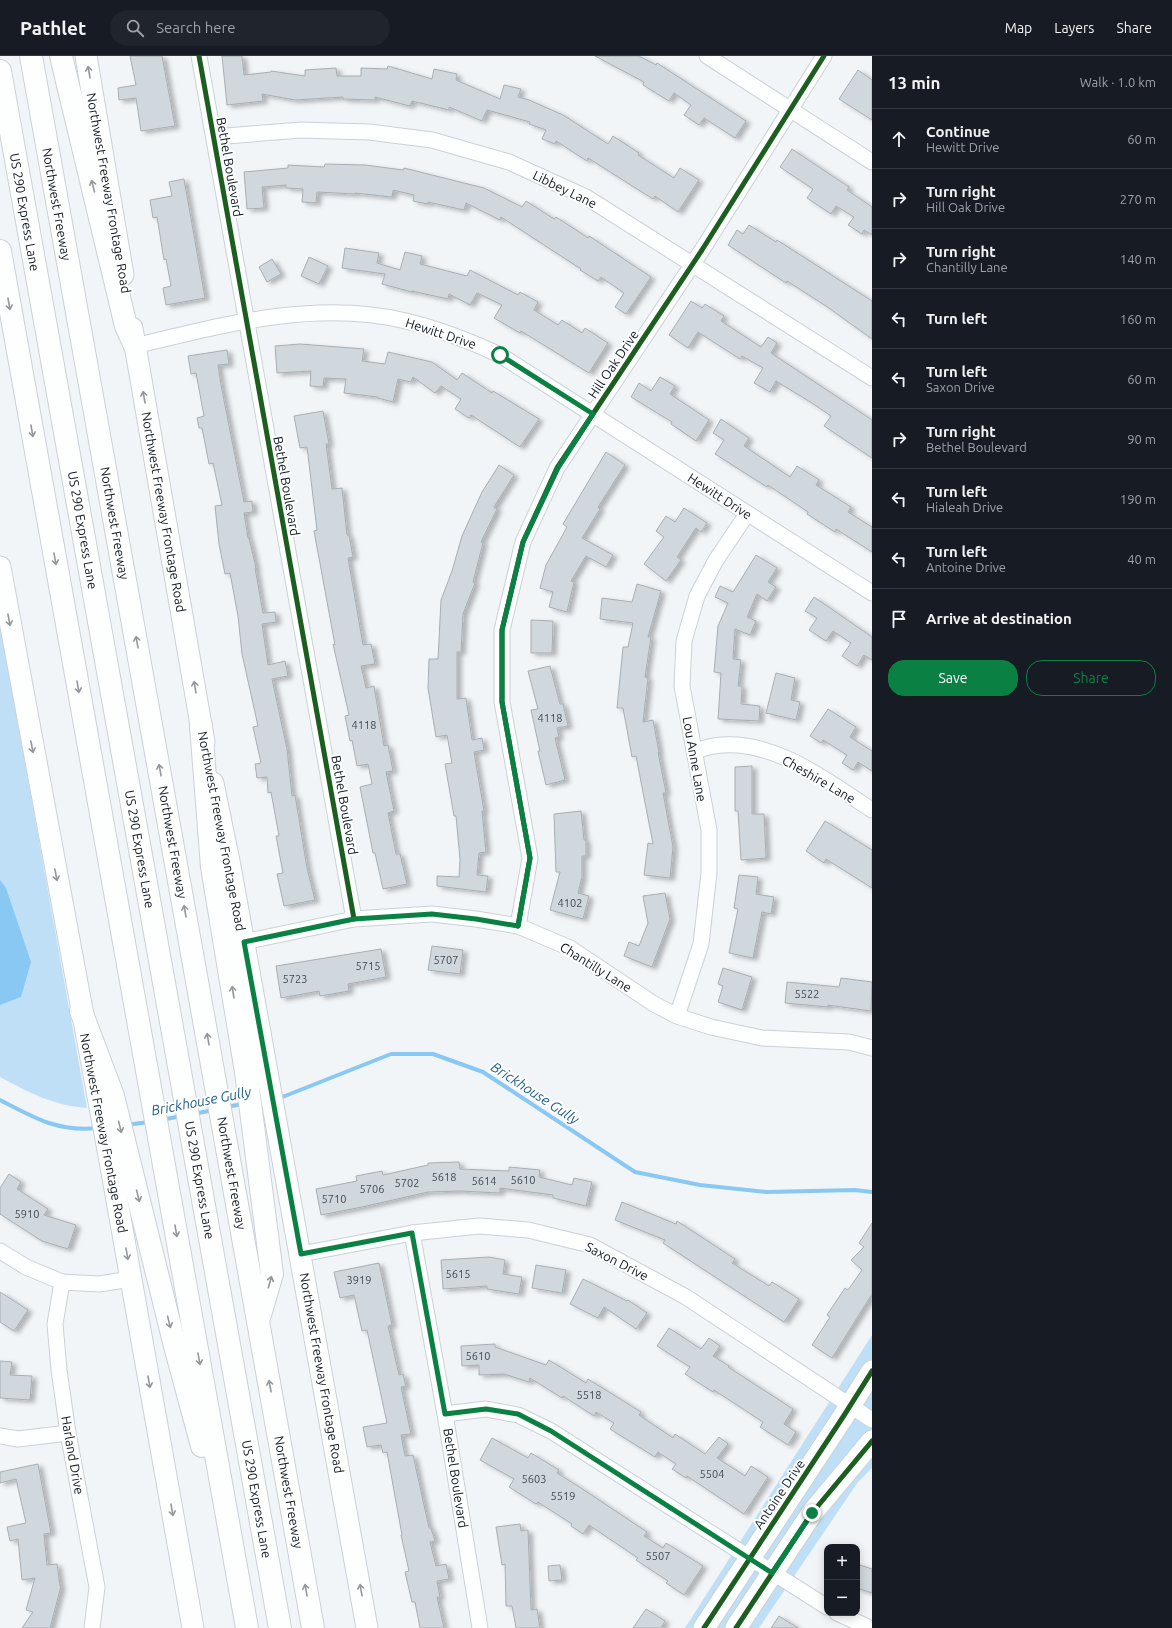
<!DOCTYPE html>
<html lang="en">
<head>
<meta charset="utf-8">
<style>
  :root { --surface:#171b24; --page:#20242c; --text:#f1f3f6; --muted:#9ea1a6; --line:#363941; --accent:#0b8043 }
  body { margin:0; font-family:Ubuntu,sans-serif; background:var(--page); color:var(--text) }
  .controls { position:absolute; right:12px; bottom:12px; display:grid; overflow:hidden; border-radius:8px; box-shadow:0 2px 10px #0003 }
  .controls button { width:36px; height:36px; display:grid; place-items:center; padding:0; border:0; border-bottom:1px solid var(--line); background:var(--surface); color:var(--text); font:20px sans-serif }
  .stop { position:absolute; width:12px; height:12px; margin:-9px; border:3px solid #0b8043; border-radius:50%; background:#fff }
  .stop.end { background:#0b8043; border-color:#fff; box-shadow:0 1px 4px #0008 }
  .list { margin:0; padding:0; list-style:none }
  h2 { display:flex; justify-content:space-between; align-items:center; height:52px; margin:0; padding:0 16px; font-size:17px }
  h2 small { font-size:13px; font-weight:400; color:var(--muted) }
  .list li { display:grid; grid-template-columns:26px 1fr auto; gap:12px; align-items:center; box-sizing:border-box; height:60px; padding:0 16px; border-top:1px solid var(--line) }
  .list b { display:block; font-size:15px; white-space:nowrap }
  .list p { margin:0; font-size:13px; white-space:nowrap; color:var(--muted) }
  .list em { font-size:13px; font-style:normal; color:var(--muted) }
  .actions { display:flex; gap:8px; padding:12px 16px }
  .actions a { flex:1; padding:9px 0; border:1px solid var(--accent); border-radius:16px; text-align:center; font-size:14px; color:var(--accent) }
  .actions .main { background:var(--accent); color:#fff }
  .icon { flex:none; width:22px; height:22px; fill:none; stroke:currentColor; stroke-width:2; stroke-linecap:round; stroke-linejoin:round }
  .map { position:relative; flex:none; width:872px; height:1572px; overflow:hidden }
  header { display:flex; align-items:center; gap:24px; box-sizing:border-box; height:56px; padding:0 20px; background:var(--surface); border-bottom:1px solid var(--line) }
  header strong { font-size:19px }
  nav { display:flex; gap:22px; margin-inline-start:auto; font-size:14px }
  .search { width:280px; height:36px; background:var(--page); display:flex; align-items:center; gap:10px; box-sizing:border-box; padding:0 14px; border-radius:22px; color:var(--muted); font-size:15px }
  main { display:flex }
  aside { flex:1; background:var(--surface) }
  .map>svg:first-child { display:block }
  .green { fill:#bfdff7 }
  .water { fill:#88c8f3 }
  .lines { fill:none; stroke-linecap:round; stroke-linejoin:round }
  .stream { stroke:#88c8f3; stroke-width:4 }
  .building { fill:#d1d8dd; stroke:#a8aeb3; filter:url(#shadow) }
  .minor-casing { stroke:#cad1d6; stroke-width:17 }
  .secondary-casing { stroke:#cad1d6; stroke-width:23 }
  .motorway-casing { stroke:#cad1d6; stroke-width:24 }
  .minor { stroke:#fdfefe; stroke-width:15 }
  .secondary { stroke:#fdfefe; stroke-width:21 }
  .motorway { stroke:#fdfefe; stroke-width:22 }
  .cycleway-casing { stroke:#fff; stroke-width:8 }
  .cycleway { stroke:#1b5e20; stroke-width:5 }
  .oneway { stroke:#92979b }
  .route { stroke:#0b8043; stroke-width:5 }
  .labels { text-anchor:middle; stroke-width:4; stroke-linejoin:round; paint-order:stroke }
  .number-label { font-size:11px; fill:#404a51 }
  .street-label { font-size:13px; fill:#0f1a22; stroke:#fff }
  .water-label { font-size:14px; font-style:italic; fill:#1c5d86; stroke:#fff }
</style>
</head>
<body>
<header>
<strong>Pathlet</strong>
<div class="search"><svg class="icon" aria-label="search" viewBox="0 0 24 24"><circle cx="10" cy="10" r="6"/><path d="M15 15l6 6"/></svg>Search here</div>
<nav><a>Map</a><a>Layers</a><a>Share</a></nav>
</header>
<main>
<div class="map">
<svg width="872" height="1572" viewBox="0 0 872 1572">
  <defs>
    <filter id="shadow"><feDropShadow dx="4.5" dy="2.5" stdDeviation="2" flood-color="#0004"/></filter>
  </defs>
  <rect width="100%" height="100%" fill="#f2f5f8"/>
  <g class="green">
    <path d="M0 568 87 1052C52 1049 30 1037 0 1021Z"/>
    <path d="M872 1279V1412L858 1426 759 1572H685Z"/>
  </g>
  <path class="water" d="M0 824 6 832 31 906 21 941 0 949Z"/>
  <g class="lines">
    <g class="stream">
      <path d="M278 1042 285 1040 391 998H433L483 1016 635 1116 700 1129 767 1136 855 1134 872 1136"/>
      <path d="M0 1044C34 1062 58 1076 97 1072"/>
      <path d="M226 1051 243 1048"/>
      <path d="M193 1058 214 1054"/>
      <path d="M162 1064 181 1060"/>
      <path d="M126 1069 149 1066"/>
    </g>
  </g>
  <g class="building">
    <path d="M130 0H162L175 70 141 75 136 42 119 44 118 32 136 29Z"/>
    <path d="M222 0H242L244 19 271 16V15L305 20V14L336 12 337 20H361V12L387 13 388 10 432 23 434 13 457 18 456 24 500 43 504 29 521 33 518 41 529 44 563 59 608 88 613 80 639 97 638 99 674 122 680 112 699 124 678 156 655 140 653 143 588 102 587 105 556 85 555 88 542 83 546 74 529 68 530 66 487 54 482 65 449 51V54L412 45 410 50 375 41V44L343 43V41L295 44 262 38 263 45 227 49Z"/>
    <path d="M595 0H639L656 9 657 7 746 65 735 82 704 62 699 69 684 59 691 49 674 37 669 45 643 29 644 26Z"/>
    <path d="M858 14 872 24V64L839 43Z"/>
    <path d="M792 93 849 131 847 134 872 151V179L864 174 862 178 848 169 854 161 836 150 831 158 807 142 813 133 780 111Z"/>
    <path d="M325 108 365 109 403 114 404 112 484 132 522 151 526 145 554 163 556 161 588 182 589 180 651 221 626 258 615 251 624 237 601 221 598 225 580 214 581 213 501 161 500 164 466 147 464 154 428 146V148L413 145 414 139 393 134 392 141 355 137V138L317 136 316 147 302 146 303 133 286 132V129L262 131 264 152 247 153 244 116 288 112V109L324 111Z"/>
    <path d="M184 123 205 242 166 249 163 232 171 230 166 203 164 204 157 161 153 162 150 144 172 140 169 126Z"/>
    <path d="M749 169 776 186 777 184 872 245V283L826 250 787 225 786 227 728 189 737 174 743 178Z"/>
    <path d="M345 192 379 197 377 207 400 214 405 196 422 200 420 208 467 220 470 214 518 239 520 236 538 246 534 254 558 269 562 264 582 277 585 272 608 287 589 317 521 275 520 277 494 262 502 249 477 237 470 249 449 238 448 243 412 235V236L382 228 385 218 342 212Z"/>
    <path d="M309 201 328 210 319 228 301 220Z"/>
    <path d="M272 203 281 218 267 226 259 211Z"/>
    <path d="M691 245 702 252 705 248 724 260 721 265 761 291 768 281 777 287 771 297 872 364V402L824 370 831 360 812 347 776 325 770 336 754 327 763 312 742 300 740 303 698 276 688 292 669 279Z"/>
    <path d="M300 288 364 293 362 305 385 308 388 296 432 306 457 324 462 317 492 337 493 335 539 363 520 391 471 359 469 362 455 353 461 343 441 330 435 337 413 321 411 326 398 323 393 346 378 342V341L344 337 346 323 324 322 323 331 310 330 311 315 277 317 275 290Z"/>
    <path d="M227 294 229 308 218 309 221 329 244 446 252 445 253 456 244 457 248 482H249L256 512H255L263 557 275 556 276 566 262 568 268 609 285 605 288 620 272 623 287 693 292 740 295 739 307 812 315 844 284 850 277 818 283 817 276 780H279L271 736 268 737 267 721 257 722 255 708 261 707 253 671 258 670 242 598 238 560 230 517 225 518 219 488 215 450 222 449 213 407 209 408 202 372H199L197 362 204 360 196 317 191 318 188 300Z"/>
    <path d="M660 321 675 330 670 338 709 364 696 385 671 368 672 366 631 341 639 327 651 335Z"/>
    <path d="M323 355 329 388H326L332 433 342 432 347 479H349L353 501 348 502 363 589 371 588 375 608 361 610 366 632 374 630 384 690 388 689 393 715 386 716 394 755 388 757 396 798H400L407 828 383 833 375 797H373L360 731 372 728 368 708 357 710 352 684 350 685 345 660 349 659 333 588 335 589 314 475 317 474 307 391 300 392 294 360Z"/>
    <path d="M721 363 749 382 744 390 790 421 797 410 819 424 816 429 851 451 848 456 872 471V496L836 473 835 476 807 458 808 456 768 429 767 431 715 398 724 384 713 377Z"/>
    <path d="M606 396 625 409 598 451 600 453 582 482 613 499 606 511 586 500 571 525 574 526 567 556 549 551 553 536 540 532 546 509 567 471 563 468Z"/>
    <path d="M499 409 514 419 494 451 497 453 481 486 483 487 473 526 475 527 463 558 461 596H457V643L466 642 472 684 482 682 484 694 474 696 484 755H482L486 796 479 797 477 819 488 820 486 836 437 830V820L459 821 460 803 456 760H454L445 708 452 707 447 679 436 681 428 632 429 603H438L441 544 452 515 462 480 482 436Z"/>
    <path d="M684 452 707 467 701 476 696 472 677 501 681 504 666 525 644 508 664 481 656 475 666 460 675 466Z"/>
    <path d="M756 499 777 512 768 526 776 531 767 545 757 538 747 561 756 565 750 579 735 573 733 603 741 604 738 630H742L741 648 760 650 759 665 718 663 721 617 714 616 718 570 728 547 715 541 720 530 733 536Z"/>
    <path d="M637 528 661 535 648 581H651L645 621 648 622 643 666 653 664 659 696H658L666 737H663L673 791 670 822 644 819 648 787 653 788 636 700 632 701 623 652H617L623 591H628L633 567 600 563 602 542 632 546Z"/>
    <path d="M814 541 872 581V604L864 599 857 610 842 600 851 587 833 575 826 585 809 574 817 562 805 555Z"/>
    <path d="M531 564 553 565 552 597H531Z"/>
    <path d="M550 610 560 648H563L568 670 557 672 559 681 555 682 565 724 546 729 538 695H540L531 654 538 653 528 615Z"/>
    <path d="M776 617 795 622 791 644 800 646 796 664 766 657Z"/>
    <path d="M828 653 856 671 850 681 872 695V715L858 706 853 714 842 707 847 699 823 684 821 687 810 680Z"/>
    <path d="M752 710V758H764L766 802 741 804 738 755H735V711Z"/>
    <path d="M581 755 584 784H586V800H582V821L578 837 589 840 583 863 550 854 560 816H556L554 758Z"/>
    <path d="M825 765 872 794V832L826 803 824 807 806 795Z"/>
    <path d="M739 819 758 821 756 838 774 841 771 858 762 856 753 902 729 897 738 853 734 852Z"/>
    <path d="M665 837 670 863 652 911 624 900 629 886 639 890 648 867 643 840Z"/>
    <path d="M432 890 463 894 460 918 428 914Z"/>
    <path d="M381 893 386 921 348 928 349 935 320 940 319 935 281 942 276 910Z"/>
    <path d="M723 912 752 921 742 954 718 946 723 930 718 928Z"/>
    <path d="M841 922 872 926 871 955 828 949V951L785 947 787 926 839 931Z"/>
    <path d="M459 1106 460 1113 509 1115V1111L540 1114 539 1121 572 1129 574 1122 592 1126 586 1150 553 1142V1139L500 1132V1137L460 1135 428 1136 362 1151 321 1159 316 1133 357 1125 356 1120 382 1115 383 1119 428 1109V1107Z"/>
    <path d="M9 1118 21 1126 17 1133 48 1153 44 1159 76 1169 68 1193 42 1185 0 1158V1132Z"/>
    <path d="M622 1146 676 1168 677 1165 735 1203 732 1207 769 1230 772 1226 799 1243 784 1266 663 1187 665 1184 615 1164Z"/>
    <path d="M872 1167V1238L832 1302 812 1289 830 1261 827 1259 845 1232 848 1234 862 1214 851 1204 864 1191 859 1187Z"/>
    <path d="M489 1201 505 1204 503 1218 522 1221 519 1238 487 1233V1230L443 1233 441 1204Z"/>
    <path d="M379 1207 392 1269 388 1270 399 1319 403 1318 406 1330 401 1331 411 1378 401 1379 405 1400 413 1399 429 1472H431L435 1485 430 1486 436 1510 446 1508 449 1523 437 1525 440 1541H437L444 1572H420L415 1546H412L405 1516 409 1515 401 1479H402L387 1396 383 1397 381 1389 367 1391 363 1371 387 1367 367 1274 362 1275 354 1239 340 1242 334 1216Z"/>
    <path d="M536 1209 566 1214 562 1237 532 1232Z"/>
    <path d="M583 1223 627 1245 628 1244 647 1257 636 1273 604 1251 598 1262 570 1248Z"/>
    <path d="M0 1236 28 1254 14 1275 0 1266Z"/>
    <path d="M669 1272 701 1293 709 1282 720 1290 713 1300 729 1310 728 1311 793 1353 784 1368 796 1376 788 1389 760 1371 763 1366 714 1334 713 1336 685 1318 690 1311 657 1290Z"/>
    <path d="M495 1288V1291L546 1309 549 1304 586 1327 588 1323 641 1356 639 1359 673 1382 675 1378 705 1398 719 1381 728 1388 717 1402 745 1420 751 1410 768 1421 744 1458 687 1420 686 1422 672 1413 676 1408 658 1396 655 1401 610 1373 614 1367 596 1356 594 1360 563 1340 562 1342 530 1322 529 1326 504 1318 479 1319V1309L462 1310 461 1290Z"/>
    <path d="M0 1305 12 1306 10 1319 32 1320 30 1344 0 1342Z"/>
    <path d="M492 1382 528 1402 531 1397 559 1414 557 1417 581 1432 647 1476 644 1480 663 1492 666 1487 703 1510 684 1539 666 1527 668 1525 636 1504 638 1502 589 1469 583 1478 571 1470 572 1468 538 1446 536 1448 509 1431 514 1423 480 1404Z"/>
    <path d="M38 1408 51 1477 44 1478 47 1509 57 1508 60 1530H61L50 1572H22L33 1556 26 1554 35 1522 22 1524 18 1483 10 1485 7 1471 26 1467 16 1423 0 1427V1416Z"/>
    <path d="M520 1468 521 1475 528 1474 531 1554 537 1553 540 1572H516L512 1550H506L505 1508 502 1509 496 1471Z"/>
    <path d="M857 1508 872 1513V1537L857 1532Z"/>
    <path d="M560 1509 562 1524 549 1525 548 1510Z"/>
    <path d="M646 1553 665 1565 661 1572H633Z"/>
    <path d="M779 1560 798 1572H771Z"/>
  </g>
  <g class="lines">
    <g class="minor-casing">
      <g id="minor">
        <path d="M199 0 354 863"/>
        <path d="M707 0 872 106"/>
        <path d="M214 81 301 74 369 76 432 84 509 106 586 141 872 322"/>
        <path d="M135 290C222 269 317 243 406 265 439 273 470 285 500 299L872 537"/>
        <path d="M694 695C700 694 707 691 714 690 772 681 827 725 872 754"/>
        <path d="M518 870 530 802 502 646V574L523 486 557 412 702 194 824 0"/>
        <path d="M244 886 354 863 432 858 476 863 518 870 570 892 654 948 677 960 711 971 762 982 849 986 872 992"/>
        <path d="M677 960 701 888 709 817V774L682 630 684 585 697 540 716 504 747 458"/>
        <path d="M412 1177 445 1358 480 1572"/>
        <path d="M0 1195 26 1211 62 1226 99 1228 131 1223"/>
        <path d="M301 1198 412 1177 479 1170 528 1174 590 1189 686 1241 872 1364"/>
        <path d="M62 1226 55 1268 59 1314 68 1377 97 1531 92 1572"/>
        <path d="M445 1358 486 1353 518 1359 551 1375 827 1551"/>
        <path d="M0 1380 18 1383 68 1377"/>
        <path d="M837 1557 870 1572"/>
      </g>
    </g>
    <g class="secondary-casing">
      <g id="secondary">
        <path d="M86 0 123 219"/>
        <path d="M132 272 204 686"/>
        <path d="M0 511 110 1105 193 1572"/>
        <path d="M213 727 230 810 367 1572"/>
        <path d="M704 1572 843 1361 872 1315"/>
        <path d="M736 1572 812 1457 872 1385"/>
      </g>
    </g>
    <g class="motorway-casing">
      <g id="motorway">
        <path d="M31 0 313 1572"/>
        <path d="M61 0 126 270 135 290"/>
        <path d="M0 15 280 1572"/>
        <path d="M0 195 247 1572"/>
        <path d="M201 670 212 811 246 1016 272 1218 260 1259"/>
        <path d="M81 955 113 1040 175 1290 202 1390"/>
      </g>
    </g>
    <use href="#minor" class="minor"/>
    <use href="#secondary" class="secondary"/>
    <use href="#motorway" class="motorway"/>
    <g class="cycleway-casing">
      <g id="cycleway">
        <path d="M199 0 354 863"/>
        <path d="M518 870 530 802 502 646V574L523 486 557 412 702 194 824 0"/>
        <path d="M704 1572 843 1361 872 1315"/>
        <path d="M736 1572 812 1457 872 1385"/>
      </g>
    </g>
    <use href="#cycleway" class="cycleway"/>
  </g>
  <defs><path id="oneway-shaft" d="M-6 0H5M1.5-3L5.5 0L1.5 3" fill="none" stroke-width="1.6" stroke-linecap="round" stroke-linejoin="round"/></defs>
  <g class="oneway">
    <use href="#oneway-shaft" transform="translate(89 16) rotate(-100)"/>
    <use href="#oneway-shaft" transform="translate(93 130) rotate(-104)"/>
    <use href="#oneway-shaft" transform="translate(9 248) rotate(80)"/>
    <use href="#oneway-shaft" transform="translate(144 341) rotate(-100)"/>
    <use href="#oneway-shaft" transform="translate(32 375) rotate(80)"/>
    <use href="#oneway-shaft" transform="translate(55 503) rotate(80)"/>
    <use href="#oneway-shaft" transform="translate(9 564) rotate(80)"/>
    <use href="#oneway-shaft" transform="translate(137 586) rotate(-100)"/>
    <use href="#oneway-shaft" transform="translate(78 631) rotate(80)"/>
    <use href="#oneway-shaft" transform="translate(195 631) rotate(-99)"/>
    <use href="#oneway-shaft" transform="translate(32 691) rotate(79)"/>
    <use href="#oneway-shaft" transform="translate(160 714) rotate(-100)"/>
    <use href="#oneway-shaft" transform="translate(56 819) rotate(79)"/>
    <use href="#oneway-shaft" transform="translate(185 855) rotate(-100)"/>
    <use href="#oneway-shaft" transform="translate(233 936) rotate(-99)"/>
    <use href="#oneway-shaft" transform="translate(208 983) rotate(-100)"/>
    <use href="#oneway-shaft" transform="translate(120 1071) rotate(76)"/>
    <use href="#oneway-shaft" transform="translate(138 1140) rotate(76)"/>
    <use href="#oneway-shaft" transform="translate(176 1175) rotate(80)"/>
    <use href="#oneway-shaft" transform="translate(127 1198) rotate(80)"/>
    <use href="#oneway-shaft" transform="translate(270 1226) rotate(-74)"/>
    <use href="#oneway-shaft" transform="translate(169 1266) rotate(76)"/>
    <use href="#oneway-shaft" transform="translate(199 1303) rotate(80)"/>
    <use href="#oneway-shaft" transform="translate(149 1326) rotate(80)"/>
    <use href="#oneway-shaft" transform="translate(270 1330) rotate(-100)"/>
    <use href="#oneway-shaft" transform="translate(172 1454) rotate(80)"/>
    <use href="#oneway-shaft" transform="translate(306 1534) rotate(-100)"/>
    <use href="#oneway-shaft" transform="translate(361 1534) rotate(-100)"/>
  </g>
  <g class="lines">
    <path class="route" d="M500 299 593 358 558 412 523 486 502 574V646L530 802 518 870 476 863 432 858 354 863 244 886 301 1198 412 1177 445 1358 486 1353 518 1358 551 1375 772 1517 812 1457"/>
  </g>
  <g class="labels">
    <g class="number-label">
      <text x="550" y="666">4118</text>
      <text x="364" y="673">4118</text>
      <text x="570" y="851">4102</text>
      <text x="446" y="908">5707</text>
      <text x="368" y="914">5715</text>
      <text x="295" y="927">5723</text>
      <text x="807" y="942">5522</text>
      <text x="444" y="1125">5618</text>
      <text x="523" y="1128">5610</text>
      <text x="484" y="1129">5614</text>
      <text x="407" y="1131">5702</text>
      <text x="372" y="1137">5706</text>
      <text x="334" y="1147">5710</text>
      <text x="27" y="1162">5910</text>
      <text x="458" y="1222">5615</text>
      <text x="359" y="1228">3919</text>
      <text x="478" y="1304">5610</text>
      <text x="589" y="1343">5518</text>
      <text x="712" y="1422">5504</text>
      <text x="534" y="1427">5603</text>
      <text x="563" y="1444">5519</text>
      <text x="658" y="1504">5507</text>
    </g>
    <g class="street-label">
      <text transform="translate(230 111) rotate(80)" y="5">Bethel Boulevard</text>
      <text transform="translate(565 133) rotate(26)" y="5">Libbey Lane</text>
      <text transform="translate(109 137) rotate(80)" y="5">Northwest Freeway Frontage Road</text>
      <text transform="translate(57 148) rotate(80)" y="5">Northwest Freeway</text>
      <text transform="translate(25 156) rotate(80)" y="5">US 290 Express Lane</text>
      <text transform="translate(441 277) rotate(18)" y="5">Hewitt Drive</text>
      <text transform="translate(613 308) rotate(-56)" y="5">Hill Oak Drive</text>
      <text transform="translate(287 430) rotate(80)" y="5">Bethel Boulevard</text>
      <text transform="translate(720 440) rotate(33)" y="5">Hewitt Drive</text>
      <text transform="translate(164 456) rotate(80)" y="5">Northwest Freeway Frontage Road</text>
      <text transform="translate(115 467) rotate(80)" y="5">Northwest Freeway</text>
      <text transform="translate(83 474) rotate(80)" y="5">US 290 Express Lane</text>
      <text transform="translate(695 703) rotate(80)" y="5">Lou Anne Lane</text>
      <text transform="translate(819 723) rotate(30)" y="5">Cheshire Lane</text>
      <text transform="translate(345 749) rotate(80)" y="5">Bethel Boulevard</text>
      <text transform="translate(222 775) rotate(79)" y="5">Northwest Freeway Frontage Road</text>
      <text transform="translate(173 786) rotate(80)" y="5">Northwest Freeway</text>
      <text transform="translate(140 793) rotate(80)" y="5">US 290 Express Lane</text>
      <text transform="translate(596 911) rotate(32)" y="5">Chantilly Lane</text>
      <text transform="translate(104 1077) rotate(79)" y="5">Northwest Freeway Frontage Road</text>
      <text transform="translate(232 1117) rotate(80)" y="5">Northwest Freeway</text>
      <text transform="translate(200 1124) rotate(80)" y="5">US 290 Express Lane</text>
      <text transform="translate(617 1205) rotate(27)" y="5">Saxon Drive</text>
      <text transform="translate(322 1317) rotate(80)" y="5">Northwest Freeway Frontage Road</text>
      <text transform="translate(73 1399) rotate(80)" y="5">Harland Drive</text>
      <text transform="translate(456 1422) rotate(81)" y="5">Bethel Boulevard</text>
      <text transform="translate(289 1436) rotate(80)" y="5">Northwest Freeway</text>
      <text transform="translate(779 1438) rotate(-56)" y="5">Antoine Drive</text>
      <text transform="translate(257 1443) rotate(80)" y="5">US 290 Express Lane</text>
    </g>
    <g class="water-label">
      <text transform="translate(535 1037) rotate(33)" y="5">Brickhouse Gully</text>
      <text transform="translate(201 1045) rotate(-11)" y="5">Brickhouse Gully</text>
    </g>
  </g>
</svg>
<div class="controls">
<button>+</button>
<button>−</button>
</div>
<div class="stop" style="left:500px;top:299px"></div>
<div class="stop end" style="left:812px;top:1457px"></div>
</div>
<aside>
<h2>13 min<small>Walk · 1.0 km</small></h2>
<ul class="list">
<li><svg class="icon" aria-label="ahead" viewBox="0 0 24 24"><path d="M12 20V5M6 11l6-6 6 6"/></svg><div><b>Continue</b><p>Hewitt Drive</p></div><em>60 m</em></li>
<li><svg class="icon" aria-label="right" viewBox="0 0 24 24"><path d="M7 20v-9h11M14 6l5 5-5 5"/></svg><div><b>Turn right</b><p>Hill Oak Drive</p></div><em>270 m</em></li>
<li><svg class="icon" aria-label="right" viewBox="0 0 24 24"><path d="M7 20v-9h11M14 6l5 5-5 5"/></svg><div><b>Turn right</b><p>Chantilly Lane</p></div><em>140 m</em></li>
<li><svg class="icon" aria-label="left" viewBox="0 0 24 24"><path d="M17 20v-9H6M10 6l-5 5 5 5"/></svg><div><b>Turn left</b></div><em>160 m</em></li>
<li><svg class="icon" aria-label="left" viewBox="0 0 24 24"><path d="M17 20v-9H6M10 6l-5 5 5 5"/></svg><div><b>Turn left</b><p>Saxon Drive</p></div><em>60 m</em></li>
<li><svg class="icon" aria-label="right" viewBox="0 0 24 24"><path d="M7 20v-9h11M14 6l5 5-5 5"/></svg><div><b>Turn right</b><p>Bethel Boulevard</p></div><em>90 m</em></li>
<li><svg class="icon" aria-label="left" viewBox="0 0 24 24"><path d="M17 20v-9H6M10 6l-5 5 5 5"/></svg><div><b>Turn left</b><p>Hialeah Drive</p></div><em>190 m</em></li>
<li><svg class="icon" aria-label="left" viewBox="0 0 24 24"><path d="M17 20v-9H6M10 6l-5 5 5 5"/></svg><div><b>Turn left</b><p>Antoine Drive</p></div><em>40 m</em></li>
<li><svg class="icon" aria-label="arrive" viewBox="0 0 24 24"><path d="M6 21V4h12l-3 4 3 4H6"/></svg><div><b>Arrive at destination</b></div></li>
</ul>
<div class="actions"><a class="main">Save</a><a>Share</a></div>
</aside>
</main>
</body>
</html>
